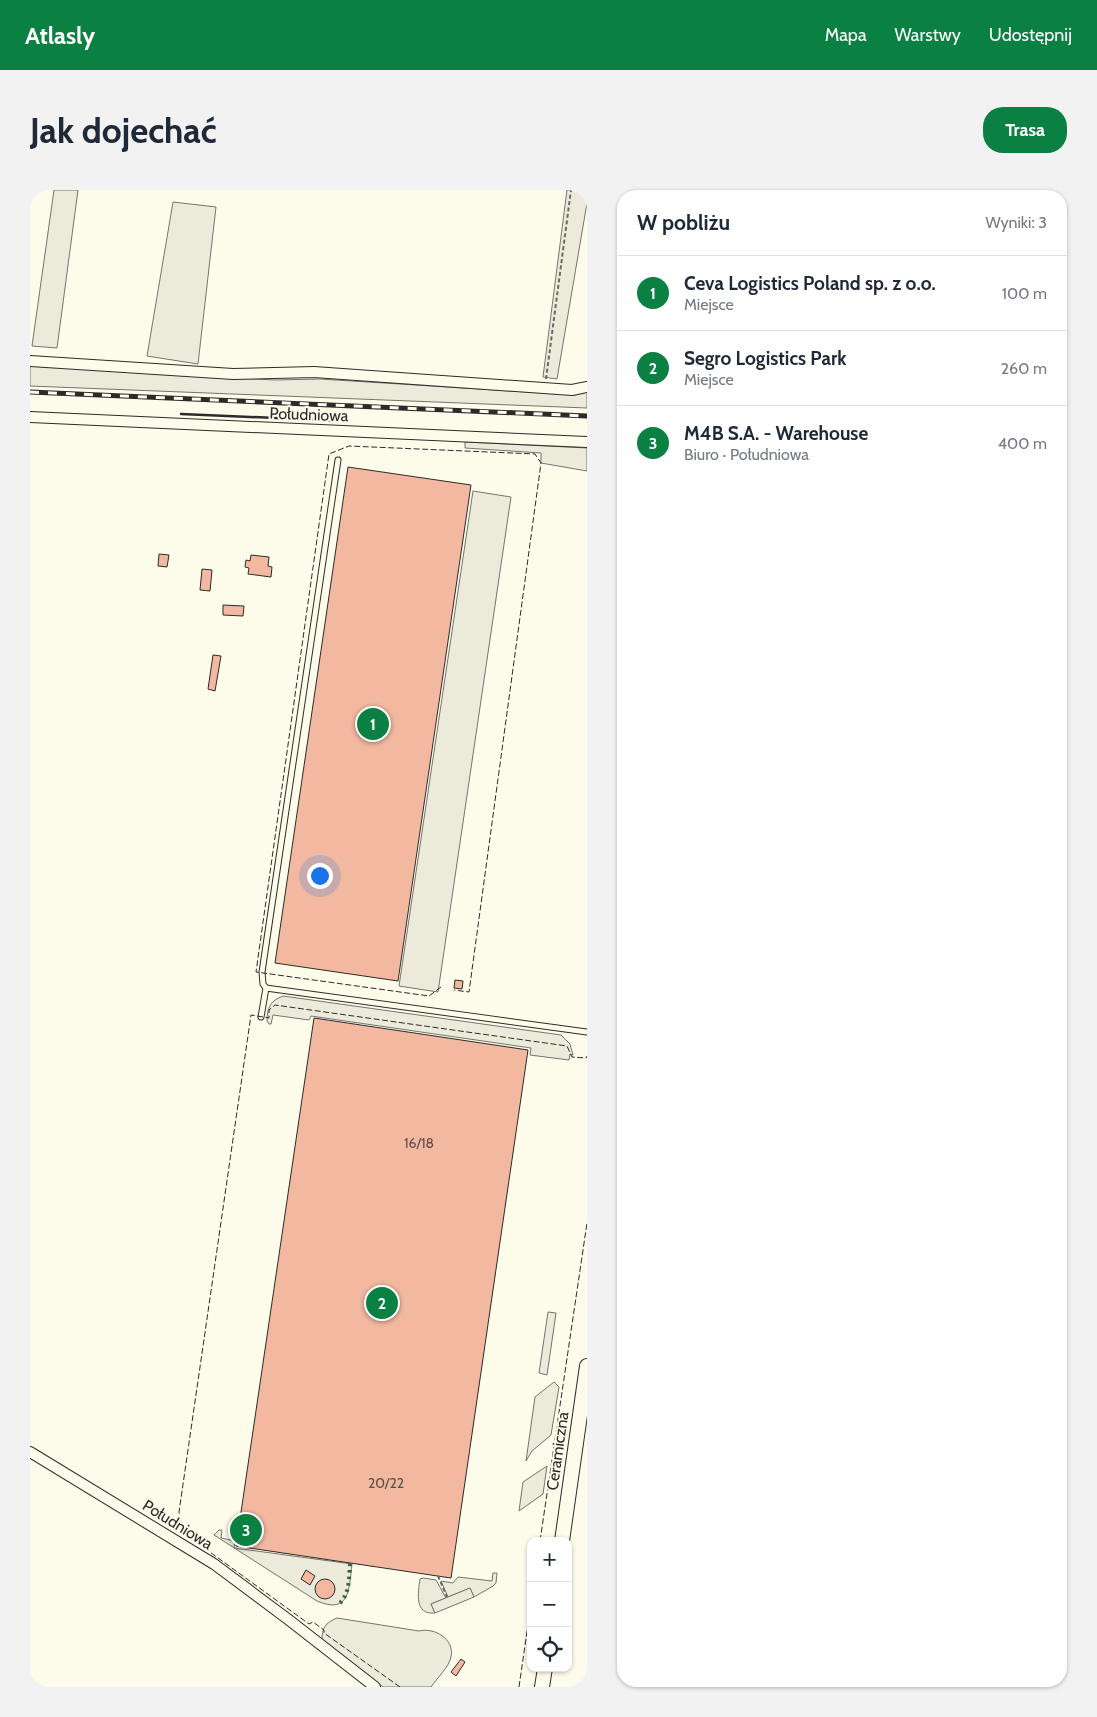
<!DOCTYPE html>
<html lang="pl">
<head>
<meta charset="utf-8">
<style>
  :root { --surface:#fff; --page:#f2f2f3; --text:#1f2937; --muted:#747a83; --line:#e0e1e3; --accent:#0b8043 }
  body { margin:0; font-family:Cabin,sans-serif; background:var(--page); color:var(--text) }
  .controls { position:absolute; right:15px; bottom:15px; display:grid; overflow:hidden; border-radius:10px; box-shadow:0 1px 4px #0004 }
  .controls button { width:45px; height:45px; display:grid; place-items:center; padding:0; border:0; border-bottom:1px solid var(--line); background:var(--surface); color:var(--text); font:25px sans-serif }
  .you { position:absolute; left:289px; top:685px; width:18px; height:18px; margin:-12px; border:4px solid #fff; border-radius:50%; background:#1a73e8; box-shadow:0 0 0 8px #1a73e833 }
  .badge { display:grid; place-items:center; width:32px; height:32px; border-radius:50%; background:var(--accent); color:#fff; font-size:16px; font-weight:700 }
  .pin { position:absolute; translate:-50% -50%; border:2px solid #fff; box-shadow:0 1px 5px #0006 }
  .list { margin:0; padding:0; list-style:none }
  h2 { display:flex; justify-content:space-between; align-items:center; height:65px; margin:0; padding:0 20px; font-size:21px }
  h2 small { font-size:16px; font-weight:400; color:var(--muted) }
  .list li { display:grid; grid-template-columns:32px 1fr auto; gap:15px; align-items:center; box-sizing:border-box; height:75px; padding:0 20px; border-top:1px solid var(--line) }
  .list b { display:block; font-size:19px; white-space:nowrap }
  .list p { margin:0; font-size:16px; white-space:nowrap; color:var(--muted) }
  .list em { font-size:16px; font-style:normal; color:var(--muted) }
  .icon { flex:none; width:28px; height:28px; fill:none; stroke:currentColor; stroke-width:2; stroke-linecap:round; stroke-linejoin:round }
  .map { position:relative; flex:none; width:557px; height:1497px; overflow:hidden; border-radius:20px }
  header { display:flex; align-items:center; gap:30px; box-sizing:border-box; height:70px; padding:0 25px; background:var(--accent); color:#fff }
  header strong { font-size:24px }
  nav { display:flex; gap:28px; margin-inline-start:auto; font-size:18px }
  .intro { display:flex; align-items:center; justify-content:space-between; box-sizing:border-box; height:120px; padding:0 30px }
  h1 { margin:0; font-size:35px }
  .button { padding:12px 22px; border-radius:20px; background:var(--accent); color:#fff; font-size:18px; font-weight:700 }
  main { display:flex; gap:30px; padding:0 30px }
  aside { flex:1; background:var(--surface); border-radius:20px; box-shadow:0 1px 4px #0004 }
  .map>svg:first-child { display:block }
  .green { fill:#ecebdb; stroke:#74746e }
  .parking { fill:#eceadb; stroke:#74746e }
  .building { fill:#f2b8a0; stroke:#2b2b2b }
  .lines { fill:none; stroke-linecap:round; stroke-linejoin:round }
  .lane-casing { stroke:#2b2b2b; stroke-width:7 }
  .street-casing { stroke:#2b2b2b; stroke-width:12 }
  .secondary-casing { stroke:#2b2b2b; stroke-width:16 }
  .path { stroke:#6a6964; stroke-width:2; stroke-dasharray:4 2.5; stroke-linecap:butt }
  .lane { stroke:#fdfbea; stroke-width:5 }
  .street { stroke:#fdfbea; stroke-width:10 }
  .secondary { stroke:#fdfbea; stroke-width:14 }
  .rail-casing { stroke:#2b2b2b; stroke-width:5 }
  .rail { stroke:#fdfbea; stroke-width:3; stroke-dasharray:9; stroke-linecap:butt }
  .hedge { stroke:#34623c; stroke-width:4; stroke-dasharray:2.5 4; stroke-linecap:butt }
  .fence { stroke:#2b2b2b; stroke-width:1; stroke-dasharray:6 2.5; stroke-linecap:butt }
  .wall { stroke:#2b2b2b; stroke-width:2.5 }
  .labels { text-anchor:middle; stroke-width:4; stroke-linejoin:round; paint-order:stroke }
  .number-label { font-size:14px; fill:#5d4e48 }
  .street-label { font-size:16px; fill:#2b2b2b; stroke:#fdfbea }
</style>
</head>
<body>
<header>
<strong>Atlasly</strong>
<nav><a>Mapa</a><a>Warstwy</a><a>Udostępnij</a></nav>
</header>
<div class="intro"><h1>Jak dojechać</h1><a class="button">Trasa</a></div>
<main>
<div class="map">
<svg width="557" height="1497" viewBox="0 0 557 1497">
  <rect width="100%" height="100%" fill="#fdfbea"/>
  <g class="green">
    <path d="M24 0H48L27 158 2 156Z"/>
    <path d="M537 0H557V13L527 189 513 187Z"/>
    <path d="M143 12 186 17 168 174 117 166Z"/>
    <path d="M0 176 244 190 290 189 545 205 557 202V218L0 196Z"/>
    <path d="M435 252 557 258V281L511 273V263L435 258Z"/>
    <path d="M253 806 531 845 540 854 543 865 540 864 539 870 500 865 501 858 281 826 279 830 243 825 241 834H239L237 831C237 818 240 811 253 806Z"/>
    <path d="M189 1340H192L191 1348 205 1351 204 1358 322 1374C319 1399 320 1425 287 1411L184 1345Z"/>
    <path d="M463 1383H467L466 1393 463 1396 444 1407 440 1398 418 1407 411 1391 423 1393 428 1387 462 1391Z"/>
    <path d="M393 1388 406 1390 416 1408 401 1414 405 1423C384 1425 388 1403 390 1389Z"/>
    <path d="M307 1428 389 1441C404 1437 425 1449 421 1467 419 1477 407 1488 401 1497H353L292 1450C292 1438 295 1433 307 1428Z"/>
  </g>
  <g class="parking">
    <path d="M443 301 481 307 408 802 369 796Z"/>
    <path d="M518 1122 526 1123 517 1185 509 1183Z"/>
    <path d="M524 1192 529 1197 521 1245 502 1261 496 1271 505 1207Z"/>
    <path d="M517 1276 513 1304 489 1321 493 1292Z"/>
    <path d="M440 1398 444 1407 405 1423 401 1414Z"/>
  </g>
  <g class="building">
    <path d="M318 277 441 295 368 791 245 773Z"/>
    <path d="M129 364 139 365 137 377 128 376Z"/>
    <path d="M221 365 239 367 238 376 242 377 241 387 218 384 219 378 215 377 216 370 220 371Z"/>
    <path d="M172 379 182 380 180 401 170 400Z"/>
    <path d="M193 415 214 416 213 426 193 425Z"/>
    <path d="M183 465 191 466 185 501 178 499Z"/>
    <path d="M425 790 433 791 432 799 424 798Z"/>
    <path d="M284 828 498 860 421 1388 206 1356Z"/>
    <path d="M276 1380 285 1386 280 1395 271 1389Z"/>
    <circle cx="295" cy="1399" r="10"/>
    <path d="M431 1469 435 1472 426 1486 421 1482Z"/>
  </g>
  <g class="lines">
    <g class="lane-casing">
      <g id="lane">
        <path d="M236 798 233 794 232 782 308 270"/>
        <path d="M231 827 236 798 557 842"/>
      </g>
    </g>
    <g class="street-casing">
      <g id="street">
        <path d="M0 171 203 184 284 182 542 200 557 197"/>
        <path d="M0 227 557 252"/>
        <path d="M0 1262 184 1374 259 1430 345 1497"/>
      </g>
    </g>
    <g class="secondary-casing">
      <g id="secondary">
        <path d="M532 1351 557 1176"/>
        <path d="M512 1497 515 1478"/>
      </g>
    </g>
    <g class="path">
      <path d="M516 189 541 0"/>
      <path d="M408 1386 417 1407"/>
    </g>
    <use href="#lane" class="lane"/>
    <use href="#street" class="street"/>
    <use href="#secondary" class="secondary"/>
    <g class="rail-casing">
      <path id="rail" d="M0 202 557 226"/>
    </g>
    <use href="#rail" class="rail"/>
    <path class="hedge" d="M310 1413C320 1403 319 1386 320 1374"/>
    <g class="fence">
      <path d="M411 797 399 806 226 782 299 264 319 256 505 264 511 273 439 802 424 800"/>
      <path d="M510 1351 557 1033"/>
      <path d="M370 1497 294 1443V1440L283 1432 279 1434 155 1344 150 1333 149 1322 221 825 239 828V820L245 815 537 856 542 867 556 868 557 866"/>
      <path d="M489 1497 501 1414"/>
    </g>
    <path class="wall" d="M151 224 315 231"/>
  </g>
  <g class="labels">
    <g class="number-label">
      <text x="389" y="958">16/18</text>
      <text x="356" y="1298">20/22</text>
    </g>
    <g class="street-label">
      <text transform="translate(279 224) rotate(2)" y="6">Południowa</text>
      <text transform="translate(527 1261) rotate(-82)" y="6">Ceramiczna</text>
      <text transform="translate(148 1334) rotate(32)" y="6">Południowa</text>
    </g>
  </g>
</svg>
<div class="controls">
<button>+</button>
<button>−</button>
<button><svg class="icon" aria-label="locate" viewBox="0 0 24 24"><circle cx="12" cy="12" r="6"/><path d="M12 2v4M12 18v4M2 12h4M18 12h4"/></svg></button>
</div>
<div class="you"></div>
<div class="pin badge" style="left:343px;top:534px">1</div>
<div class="pin badge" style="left:352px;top:1113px">2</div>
<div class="pin badge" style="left:216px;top:1340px">3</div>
</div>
<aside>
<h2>W pobliżu<small>Wyniki: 3</small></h2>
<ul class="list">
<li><span class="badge">1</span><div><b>Ceva Logistics Poland sp. z o.o.</b><p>Miejsce</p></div><em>100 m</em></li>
<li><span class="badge">2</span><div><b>Segro Logistics Park</b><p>Miejsce</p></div><em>260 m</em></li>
<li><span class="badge">3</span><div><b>M4B S.A. - Warehouse</b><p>Biuro · Południowa</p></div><em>400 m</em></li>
</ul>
</aside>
</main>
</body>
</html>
